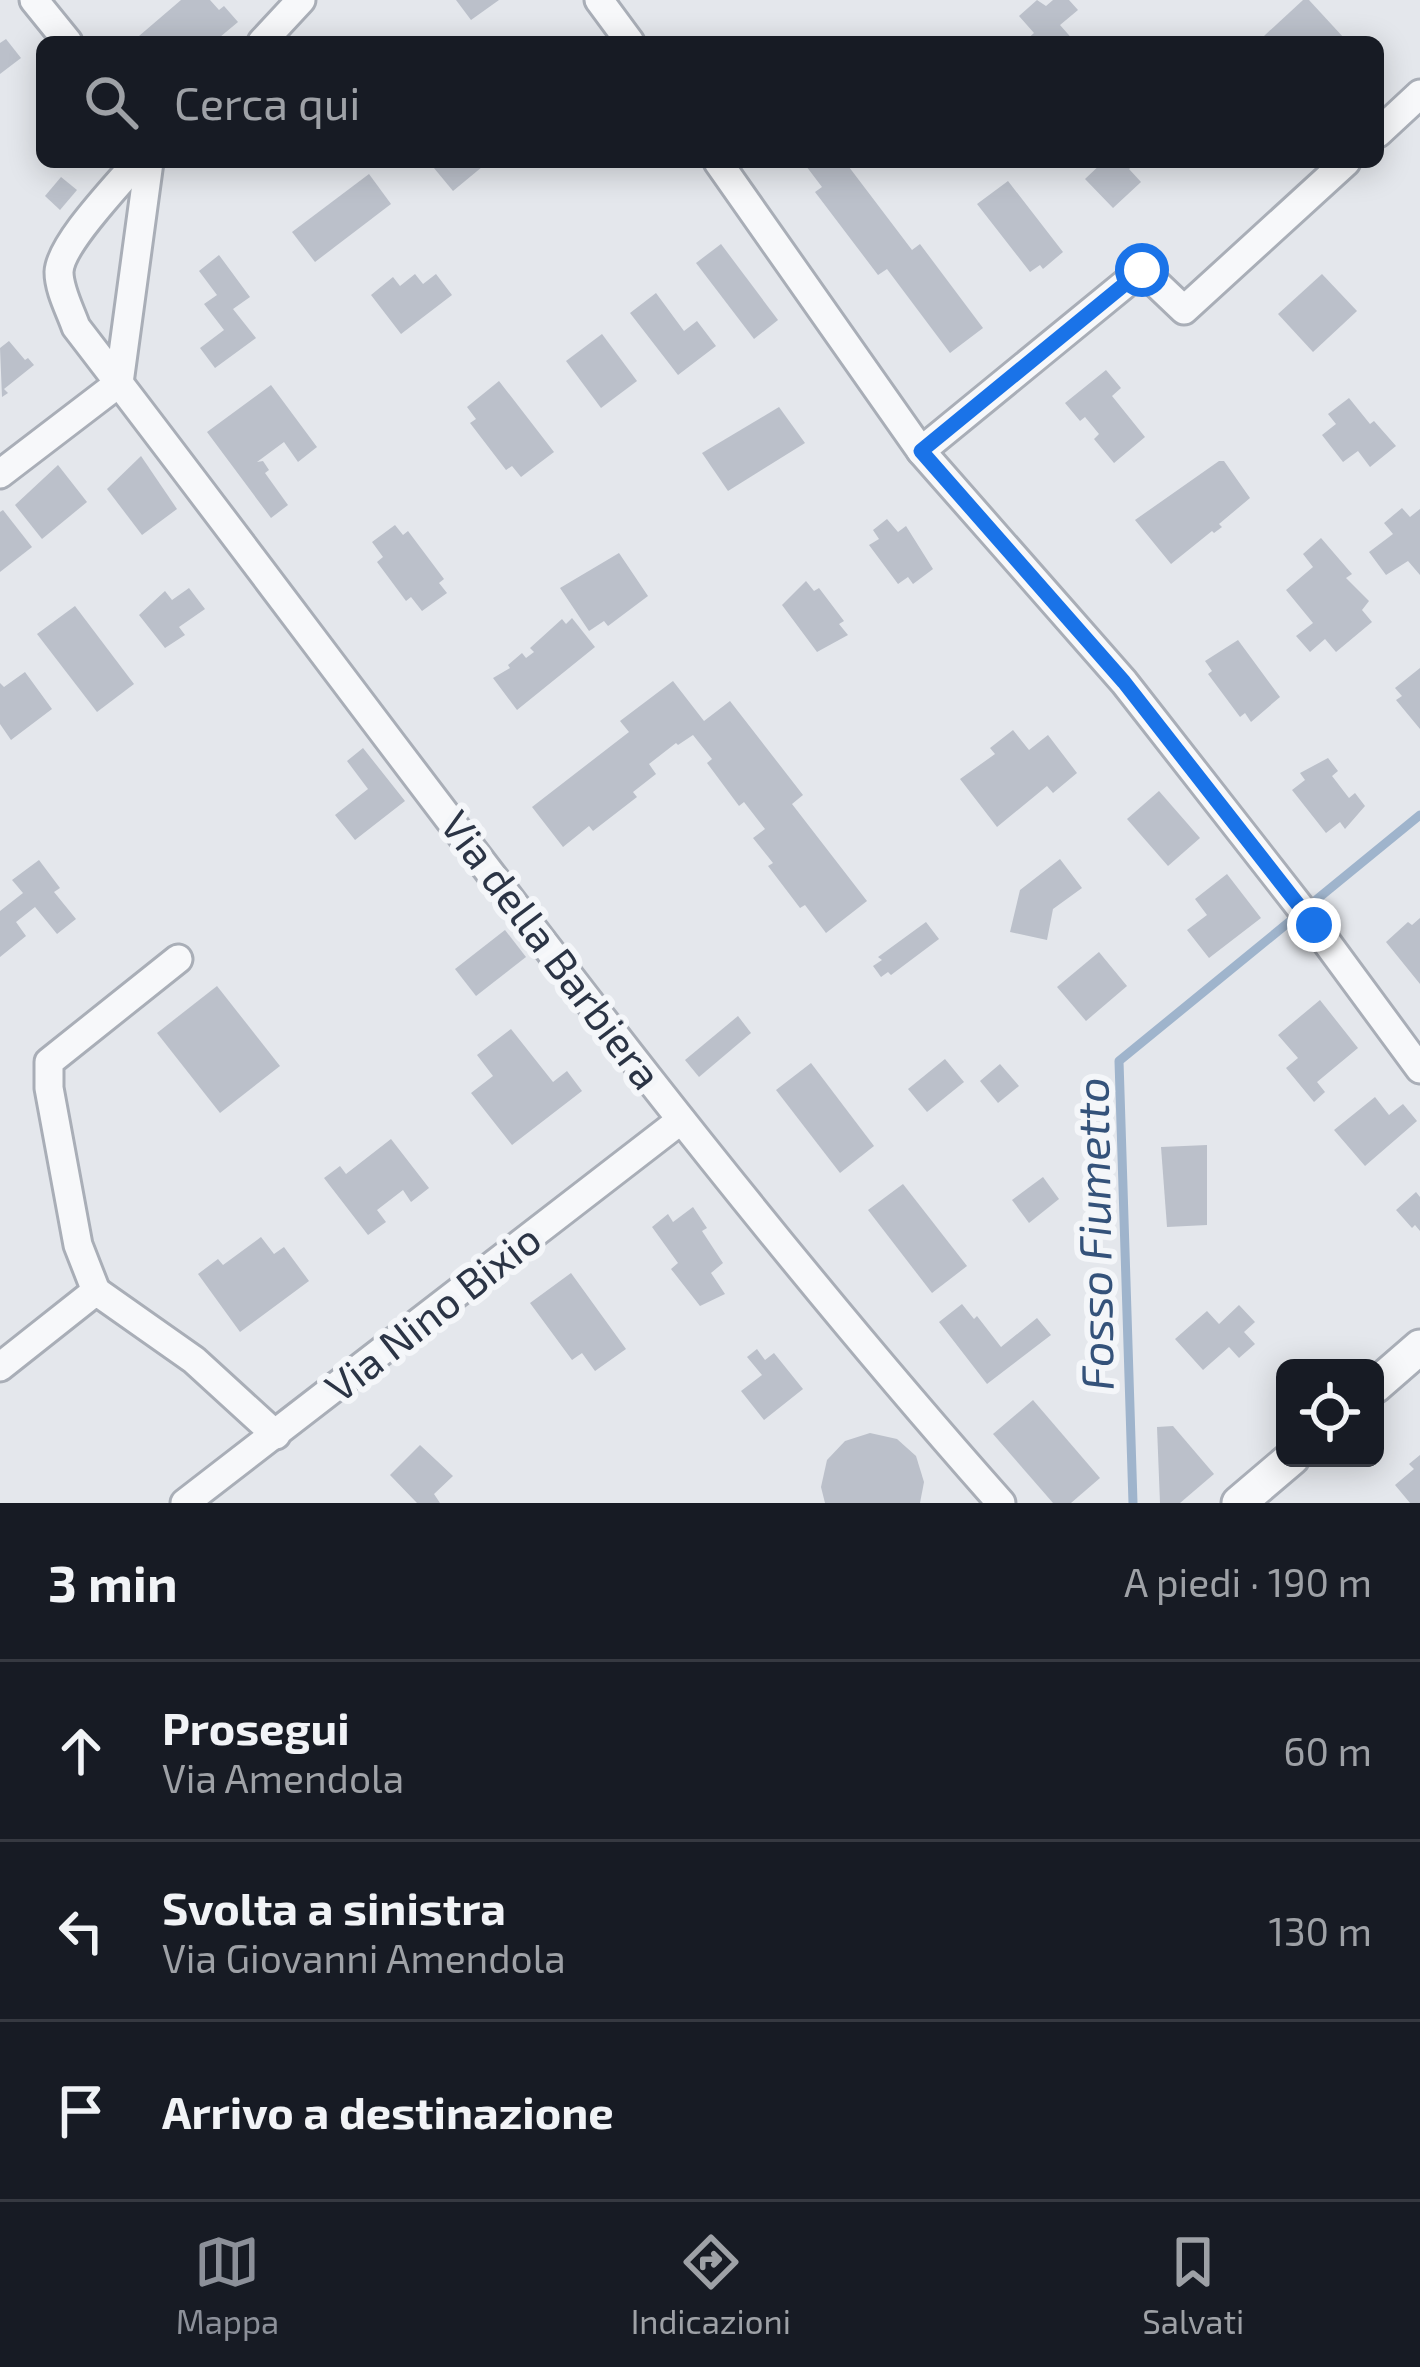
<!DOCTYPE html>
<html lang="it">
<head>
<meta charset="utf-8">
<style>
  :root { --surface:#171b24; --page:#242831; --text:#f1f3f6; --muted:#9ea1a6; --line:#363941; --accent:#8c9099 }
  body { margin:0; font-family:"Exo 2",sans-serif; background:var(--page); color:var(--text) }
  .controls { position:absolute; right:36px; bottom:36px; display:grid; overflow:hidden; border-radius:18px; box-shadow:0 6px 30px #0003 }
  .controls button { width:108px; height:108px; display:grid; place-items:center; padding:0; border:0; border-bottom:3px solid var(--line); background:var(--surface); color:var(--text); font:60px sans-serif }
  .stop { position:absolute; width:36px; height:36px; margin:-27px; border:9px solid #1a73e8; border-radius:50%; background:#fff }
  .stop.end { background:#1a73e8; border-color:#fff; box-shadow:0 3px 12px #0008 }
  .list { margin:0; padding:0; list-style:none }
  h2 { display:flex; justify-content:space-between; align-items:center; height:156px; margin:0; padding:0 48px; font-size:51px }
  h2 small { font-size:39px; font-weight:400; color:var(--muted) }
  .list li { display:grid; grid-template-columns:78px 1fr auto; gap:36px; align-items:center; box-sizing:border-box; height:180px; padding:0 48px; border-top:3px solid var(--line) }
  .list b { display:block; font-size:45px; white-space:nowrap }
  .list p { margin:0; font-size:39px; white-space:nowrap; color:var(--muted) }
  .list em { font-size:39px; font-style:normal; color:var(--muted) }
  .icon { flex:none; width:66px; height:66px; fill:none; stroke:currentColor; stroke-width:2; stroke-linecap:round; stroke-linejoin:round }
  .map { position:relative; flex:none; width:1420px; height:1503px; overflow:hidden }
  .search { position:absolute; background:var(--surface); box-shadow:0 6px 30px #0003; left:36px; right:36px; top:36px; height:132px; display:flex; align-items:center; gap:30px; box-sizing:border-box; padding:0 42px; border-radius:18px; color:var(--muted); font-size:45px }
  .sheet { height:696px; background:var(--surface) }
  nav { display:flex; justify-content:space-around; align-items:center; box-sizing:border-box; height:168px; border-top:3px solid var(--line); background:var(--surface); font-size:33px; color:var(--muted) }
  nav a { display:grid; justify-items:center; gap:6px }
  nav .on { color:var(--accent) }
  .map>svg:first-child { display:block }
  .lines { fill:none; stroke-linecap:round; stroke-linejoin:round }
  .stream { stroke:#9fb4cc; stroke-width:9 }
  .building { fill:#bbc0ca }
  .minor-casing { stroke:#a9aeb7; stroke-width:33 }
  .tertiary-casing { stroke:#a9aeb7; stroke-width:39 }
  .minor { stroke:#f7f8fa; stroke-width:27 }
  .tertiary { stroke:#f7f8fa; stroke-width:33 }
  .route { stroke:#1a73e8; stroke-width:15 }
  .labels { text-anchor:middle; stroke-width:12; stroke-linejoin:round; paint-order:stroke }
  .street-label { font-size:42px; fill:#2b3445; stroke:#f4f6f9 }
  .water-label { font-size:45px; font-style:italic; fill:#34527a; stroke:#f4f6f9 }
</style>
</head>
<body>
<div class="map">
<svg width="1420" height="1503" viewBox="0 0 1420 1503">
  <rect width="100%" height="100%" fill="#e4e7ec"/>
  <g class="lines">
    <path class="stream" d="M1133 1503 1119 1061 1420 815"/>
  </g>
  <g class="building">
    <path d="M181 0H210L219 10 224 6 238 22 214 42H132Z"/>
    <path d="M456 0H499L471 20Z"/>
    <path d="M1037 0 1046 6 1053 0H1069L1078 10 1060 25 1075 42H1024L1034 33 1019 16Z"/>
    <path d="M1303 0H1309L1344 38 1340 42H1269L1264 36Z"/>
    <path d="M6 39 21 58 0 74V43Z"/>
    <path d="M429 162H488L453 191Z"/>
    <path d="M803 162H857L849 167 912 250 920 244 983 328 950 353 887 269 878 275 815 192 822 187Z"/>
    <path d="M1103 162H1137L1129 169 1141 182 1113 208 1085 179Z"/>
    <path d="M369 174 391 204 315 262 292 232Z"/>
    <path d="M61 177 77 190 60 210 45 196Z"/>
    <path d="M1008 181 1063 252 1043 269 1040 265 1030 272 977 204Z"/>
    <path d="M721 244 778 320 754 339 696 263Z"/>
    <path d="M219 255 250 297 233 309 256 338 215 368 200 348 224 330 204 304 217 295 199 271Z"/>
    <path d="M415 274 423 284 436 274 452 295 401 334 371 295 393 277 400 286Z"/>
    <path d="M1322 274 1357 311 1313 352 1278 314Z"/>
    <path d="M656 293 684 331 697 321 716 346 678 375 630 313Z"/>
    <path d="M602 334 637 381 601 408 566 361Z"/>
    <path d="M9 341 25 360 28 358 34 365 4 389 8 393 2 397 0 348Z"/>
    <path d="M1106 370 1121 388 1112 396 1145 437 1114 463 1094 439 1099 434 1085 417 1080 421 1065 403Z"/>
    <path d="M499 381 554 452 521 477 512 466 506 470 470 423 476 419 467 407Z"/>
    <path d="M271 385 317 447 298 462 284 442 257 462 263 461 269 470 265 473 288 505 271 518 207 432Z"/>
    <path d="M1349 398 1370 424 1374 421 1396 446 1370 467 1358 451 1343 462 1322 435 1336 424 1328 414Z"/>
    <path d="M779 407 805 443 728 491 702 453Z"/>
    <path d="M141 456 177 509 142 535 107 489Z"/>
    <path d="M1219 461H1224L1250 498 1219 524 1222 527 1214 533 1212 531 1171 564 1135 520Z"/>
    <path d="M58 465 87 502 42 539 15 505Z"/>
    <path d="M1402 508 1410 517 1420 509V575L1408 561 1386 575 1369 552 1393 534 1384 523Z"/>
    <path d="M3 510 32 547 0 572V512Z"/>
    <path d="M887 519 898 532 906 526 933 569 913 584 908 577 898 584 869 545 879 539 873 530Z"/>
    <path d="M395 525 403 535 408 531 444 579 439 583 447 593 422 611 411 597 406 601 377 562 383 557 372 542Z"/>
    <path d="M1321 538 1352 574 1346 578 1369 601 1362 610 1372 622 1336 652 1325 639 1310 652 1296 636 1313 623 1286 590 1313 567 1303 554Z"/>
    <path d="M619 553 648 596 608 626 604 621 589 631 560 588Z"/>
    <path d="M806 581 814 591 819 588 844 621 839 624 848 635 817 652 782 605Z"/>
    <path d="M189 588 205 609 179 627 185 635 165 648 139 615 165 591 172 600Z"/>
    <path d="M75 606 134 684 97 712 37 634Z"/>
    <path d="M572 618 595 647 517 710 493 678 510 668 508 665 522 653 526 658 534 652 530 648 562 619 566 624Z"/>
    <path d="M1238 640 1280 697 1251 722 1245 713 1240 717 1208 674 1212 671 1205 661Z"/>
    <path d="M1420 668V729L1396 700 1402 696 1395 688Z"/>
    <path d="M25 672 52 709 11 740 0 724V683L4 687Z"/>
    <path d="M673 681 704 721 730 701 803 795 792 804 867 901 826 933 805 905 800 908 768 866 773 863 753 838 765 829 744 802 739 806 707 763 712 759 693 735 678 745 676 743 649 764 656 774 633 792 637 797 593 831 589 826 563 847 532 807 629 732 620 721Z"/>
    <path d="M1013 730 1029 750 1048 735 1077 773 1053 793 1047 786 997 827 960 779 995 754 990 748Z"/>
    <path d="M363 748 405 801 355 840 335 815 368 789 347 761Z"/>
    <path d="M1328 758 1338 771 1332 776 1349 798 1355 793 1365 806 1345 829 1340 822 1326 833 1292 790 1305 780 1300 773Z"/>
    <path d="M1159 791 1200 838 1168 866 1127 819Z"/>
    <path d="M1060 859 1082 888 1053 909 1047 940 1010 932 1020 890Z"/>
    <path d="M39 860 60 888 54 892 76 919 57 934 35 907 16 922 26 936 0 957V911L23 893 12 880Z"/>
    <path d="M1227 874 1261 918 1209 958 1187 930 1207 915 1195 899Z"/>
    <path d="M1420 918V984L1386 942 1408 922 1412 925Z"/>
    <path d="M926 922 939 939 891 975 888 972 881 977 873 966 882 960 878 957Z"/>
    <path d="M505 930 526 957 476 996 455 969Z"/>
    <path d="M1099 952 1127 986 1086 1021 1057 987Z"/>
    <path d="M217 986 280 1066 220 1113 157 1033Z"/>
    <path d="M1320 1000 1358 1048 1317 1082 1325 1092 1314 1102 1286 1068 1298 1058 1278 1035Z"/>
    <path d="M738 1016 751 1033 699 1077 685 1060Z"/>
    <path d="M511 1029 553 1082 567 1071 582 1091 512 1145 471 1093 493 1076 477 1055Z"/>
    <path d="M945 1059 964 1082 927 1112 908 1089Z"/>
    <path d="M811 1063 874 1146 840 1173 776 1090Z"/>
    <path d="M1000 1064 1019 1086 998 1103 980 1081Z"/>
    <path d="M1375 1097 1389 1115 1403 1104 1417 1121 1365 1166 1334 1130Z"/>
    <path d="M391 1139 429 1188 411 1202 403 1190 377 1210 386 1222 368 1235 324 1178 340 1166 346 1174Z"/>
    <path d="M1207 1145V1225L1167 1227 1161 1147Z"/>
    <path d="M1043 1177 1059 1199 1029 1223 1012 1200Z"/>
    <path d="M903 1184 967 1266 932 1293 868 1210Z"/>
    <path d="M1416 1192 1420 1197V1231L1415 1225 1412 1228 1396 1210Z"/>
    <path d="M693 1207 707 1228 702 1231 723 1263 711 1273 725 1294 700 1306 671 1269 678 1263 652 1227 668 1214 673 1222Z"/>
    <path d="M261 1237 274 1254 284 1247 309 1281 240 1332 198 1274 218 1259 223 1265Z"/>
    <path d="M571 1273 626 1349 595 1371 582 1353 572 1360 530 1303Z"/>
    <path d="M962 1304 974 1319 977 1316 1001 1347 1037 1318 1051 1335 987 1384 939 1322Z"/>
    <path d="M1239 1305 1255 1322 1244 1332 1255 1344 1239 1358 1229 1347 1203 1370 1175 1339 1207 1311 1219 1324Z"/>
    <path d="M757 1349 765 1360 774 1353 803 1389 764 1420 741 1391 762 1375 747 1357Z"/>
    <path d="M1033 1400 1100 1478 1071 1503H1053L993 1434Z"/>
    <path d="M1173 1426 1214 1474 1180 1503H1160L1157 1427Z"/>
    <path d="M870 1433 897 1439 916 1456 924 1482 920 1503H825L821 1487 827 1460 845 1441Z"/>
    <path d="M420 1445 453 1476 434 1494 440 1503H417L390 1475Z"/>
    <path d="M1420 1455V1503H1410L1395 1485 1414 1469 1409 1464Z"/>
  </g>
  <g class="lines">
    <g class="minor-casing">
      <g id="minor">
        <path d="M34 0 68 42"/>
        <path d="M599 0 630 42"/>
        <path d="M262 42 301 0"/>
        <path d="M1378 133 1420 94"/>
        <path d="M137 162C118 185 60 244 59 272 59 290 70 310 76 327 380 722 670 1130 1001 1503"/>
        <path d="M718 162 921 451 1124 682 1314 925 1420 1069"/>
        <path d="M921 451 1142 270 1184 310 1346 162"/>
        <path d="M0 474 119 383 149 162"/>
        <path d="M96 1291 78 1245 49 1088V1062L178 959"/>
        <path d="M0 1367 96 1291 194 1360 276 1435"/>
        <path d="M185 1503 681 1120"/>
      </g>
    </g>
    <g class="tertiary-casing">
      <g id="tertiary">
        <path d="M1375 1386 1420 1347"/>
        <path d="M1239 1503 1292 1458"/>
      </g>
    </g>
    <use href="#minor" class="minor"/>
    <use href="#tertiary" class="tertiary"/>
  </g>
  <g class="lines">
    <path class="route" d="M1142 270 921 451 1124 682 1314 925"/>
  </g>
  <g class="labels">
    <g class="street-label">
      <text transform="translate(551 950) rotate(53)" y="15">Via della Barbiera</text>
      <text transform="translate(433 1313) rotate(-38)" y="15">Via Nino Bixio</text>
    </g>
    <g class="water-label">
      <text transform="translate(1095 1234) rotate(-91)" y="16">Fosso Fiumetto</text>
    </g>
  </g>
</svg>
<div class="controls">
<button><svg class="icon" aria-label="locate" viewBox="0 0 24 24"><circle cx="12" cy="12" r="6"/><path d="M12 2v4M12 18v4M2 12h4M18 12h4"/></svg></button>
</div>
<div class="stop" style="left:1142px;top:270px"></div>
<div class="stop end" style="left:1314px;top:925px"></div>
<div class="search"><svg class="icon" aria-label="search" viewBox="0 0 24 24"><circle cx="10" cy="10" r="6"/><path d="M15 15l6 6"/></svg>Cerca qui</div>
</div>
<section class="sheet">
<h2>3 min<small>A piedi · 190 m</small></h2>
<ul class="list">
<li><svg class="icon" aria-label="ahead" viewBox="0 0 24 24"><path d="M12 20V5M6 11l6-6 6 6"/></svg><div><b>Prosegui</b><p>Via Amendola</p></div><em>60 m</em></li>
<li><svg class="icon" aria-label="left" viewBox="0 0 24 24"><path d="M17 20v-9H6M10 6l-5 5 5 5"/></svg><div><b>Svolta a sinistra</b><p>Via Giovanni Amendola</p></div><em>130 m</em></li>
<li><svg class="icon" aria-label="arrive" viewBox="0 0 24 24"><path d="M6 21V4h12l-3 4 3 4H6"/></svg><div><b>Arrivo a destinazione</b></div></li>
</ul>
</section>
<nav>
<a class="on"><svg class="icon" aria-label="map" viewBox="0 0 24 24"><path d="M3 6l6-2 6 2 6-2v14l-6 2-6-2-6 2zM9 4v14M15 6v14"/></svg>Mappa</a>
<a><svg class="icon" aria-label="directions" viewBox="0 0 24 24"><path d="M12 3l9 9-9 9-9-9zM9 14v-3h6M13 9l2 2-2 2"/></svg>Indicazioni</a>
<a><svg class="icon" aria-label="saved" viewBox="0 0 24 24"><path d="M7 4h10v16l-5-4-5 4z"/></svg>Salvati</a>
</nav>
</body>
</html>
